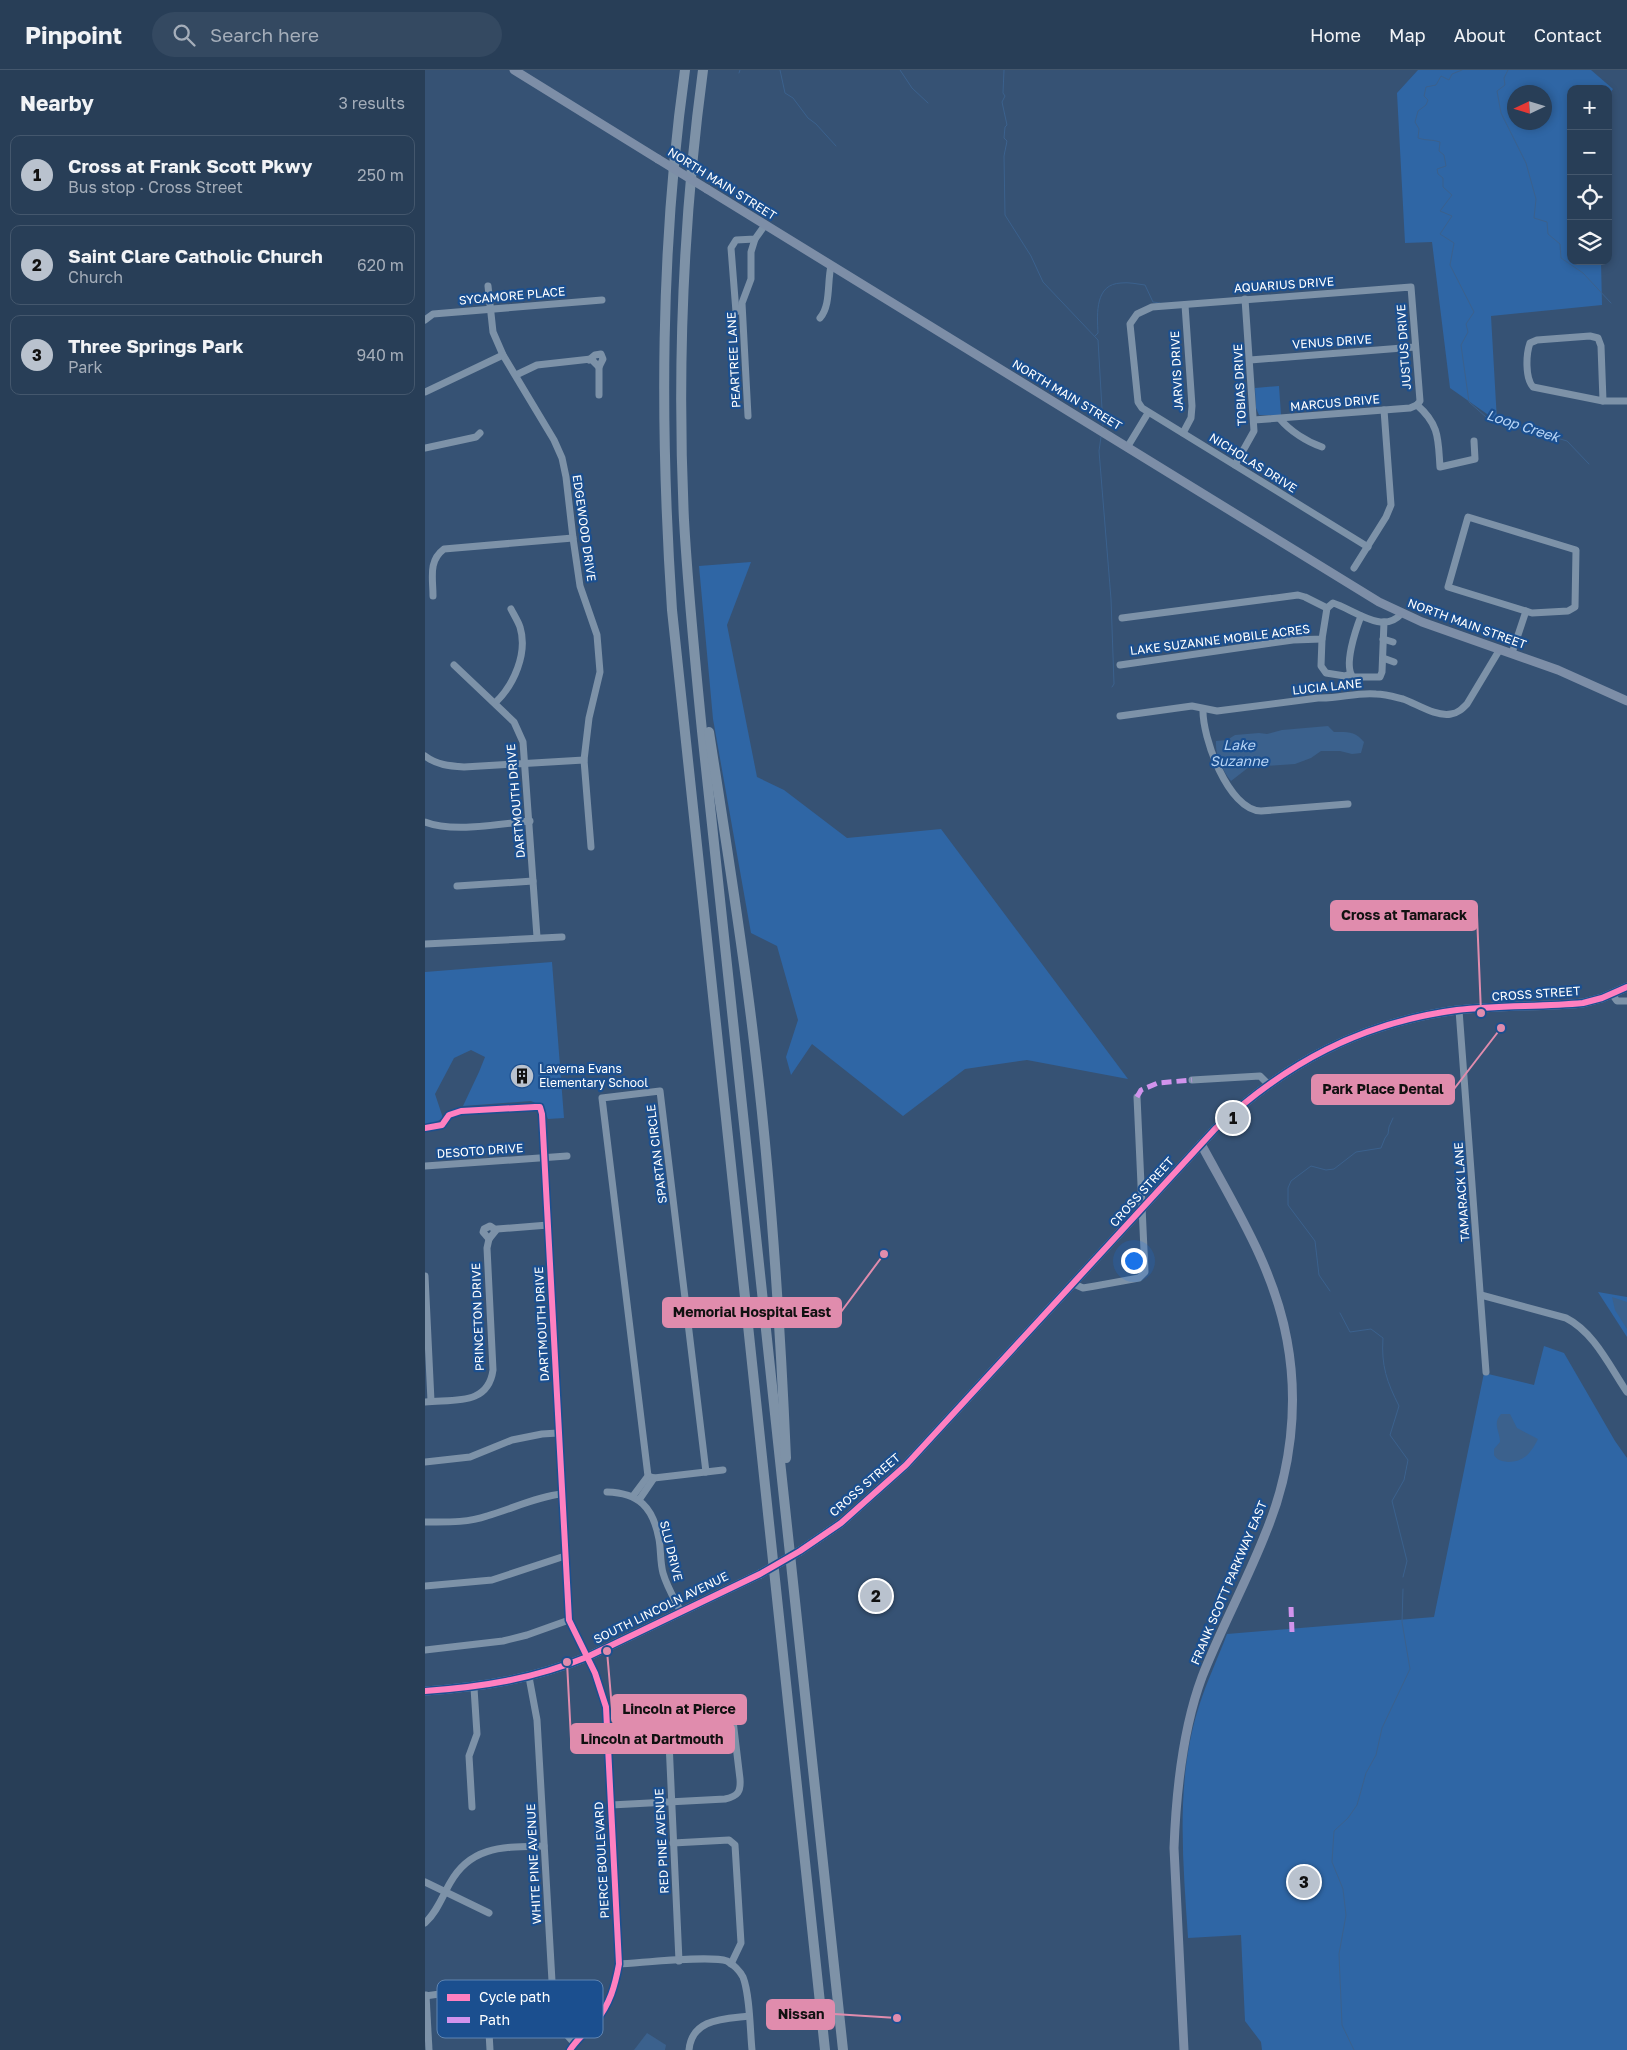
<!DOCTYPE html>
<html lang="en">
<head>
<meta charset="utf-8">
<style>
  :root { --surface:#283e57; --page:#344961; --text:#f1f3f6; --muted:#a5aeba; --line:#44576d; --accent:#b9c2ce }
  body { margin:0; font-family:"Golos Text",sans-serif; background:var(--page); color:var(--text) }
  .controls { position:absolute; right:15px; top:15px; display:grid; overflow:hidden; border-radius:10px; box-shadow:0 2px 8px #0003 }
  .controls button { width:45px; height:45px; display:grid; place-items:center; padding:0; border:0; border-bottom:1px solid var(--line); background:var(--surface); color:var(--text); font:25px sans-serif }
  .compass { position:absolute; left:1082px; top:15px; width:45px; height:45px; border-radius:50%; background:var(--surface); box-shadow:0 2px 8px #0003; rotate:266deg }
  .you { position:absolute; left:708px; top:1190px; width:18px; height:18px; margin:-12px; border:4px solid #fff; border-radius:50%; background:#1a73e8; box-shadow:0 0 0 8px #1a73e833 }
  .badge { display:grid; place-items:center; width:32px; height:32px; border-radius:50%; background:var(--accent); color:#111; font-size:16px; font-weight:700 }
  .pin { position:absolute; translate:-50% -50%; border:2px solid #fff; box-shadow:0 1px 5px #0006 }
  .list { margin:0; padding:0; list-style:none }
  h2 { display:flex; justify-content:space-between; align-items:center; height:65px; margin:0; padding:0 20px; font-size:21px }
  h2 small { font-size:16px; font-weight:400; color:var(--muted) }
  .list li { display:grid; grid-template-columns:32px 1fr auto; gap:15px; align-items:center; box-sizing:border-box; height:80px; margin:0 10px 10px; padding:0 10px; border:1px solid var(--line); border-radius:10px }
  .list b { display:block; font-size:19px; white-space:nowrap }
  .list p { margin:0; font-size:16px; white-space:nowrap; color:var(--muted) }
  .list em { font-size:16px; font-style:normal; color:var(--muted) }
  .icon { flex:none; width:28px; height:28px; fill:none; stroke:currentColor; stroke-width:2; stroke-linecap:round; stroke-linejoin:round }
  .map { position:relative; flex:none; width:1202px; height:1980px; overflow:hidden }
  header { display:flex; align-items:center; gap:30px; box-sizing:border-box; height:70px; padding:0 25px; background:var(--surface); border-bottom:1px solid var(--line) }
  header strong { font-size:24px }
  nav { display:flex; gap:28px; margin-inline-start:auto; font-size:18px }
  .search { width:350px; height:45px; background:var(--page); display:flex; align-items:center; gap:12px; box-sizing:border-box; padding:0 18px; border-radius:28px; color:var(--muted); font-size:19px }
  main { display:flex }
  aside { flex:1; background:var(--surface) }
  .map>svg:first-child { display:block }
  .green { fill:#2f66a5; fill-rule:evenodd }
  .water { fill:#3b618d }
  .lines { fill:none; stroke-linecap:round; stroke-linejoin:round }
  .stream { stroke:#3b618d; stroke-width:1 }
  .minor { stroke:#7d92a8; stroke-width:7 }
  .major { stroke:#7d8ea7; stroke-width:9 }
  .highway { stroke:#7e92a7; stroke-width:10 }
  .major-bridge { stroke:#7d8ea7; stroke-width:9 }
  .quiet { stroke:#d193ec; stroke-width:5; stroke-dasharray:10 5; stroke-linecap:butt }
  .cycleway-casing { stroke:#1b4f8f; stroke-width:9 }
  .cycleway { stroke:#ff80c0; stroke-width:6 }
  .labels { text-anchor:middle; stroke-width:4.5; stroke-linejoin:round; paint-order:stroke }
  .street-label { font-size:12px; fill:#fff; stroke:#1b4f8f }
  .poi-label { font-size:12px; fill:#fff; stroke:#1b4f8f; text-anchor:start }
  .water-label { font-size:14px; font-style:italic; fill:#b5d3f5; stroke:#1b4f8f }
  .key { fill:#1b4f8f; stroke:#5f84b1; stroke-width:1 }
  .key-label { font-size:14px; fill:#fff }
  .leader { fill:none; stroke:#e08cad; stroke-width:2 }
  .callout-dot { fill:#e08cad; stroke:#1b4f8f; stroke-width:2 }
  .callout { fill:#e08cad; stroke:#e08cad; stroke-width:2 }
  .callout-label { font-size:14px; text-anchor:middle; font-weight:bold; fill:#111 }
</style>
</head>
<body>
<header>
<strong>Pinpoint</strong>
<div class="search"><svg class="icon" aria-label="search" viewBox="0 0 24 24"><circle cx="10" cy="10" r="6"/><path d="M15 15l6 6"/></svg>Search here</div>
<nav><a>Home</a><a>Map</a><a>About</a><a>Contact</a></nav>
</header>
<main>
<aside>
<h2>Nearby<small>3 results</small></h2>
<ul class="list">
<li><span class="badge">1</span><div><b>Cross at Frank Scott Pkwy</b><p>Bus stop · Cross Street</p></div><em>250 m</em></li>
<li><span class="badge">2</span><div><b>Saint Clare Catholic Church</b><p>Church</p></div><em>620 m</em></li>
<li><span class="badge">3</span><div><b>Three Springs Park</b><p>Park</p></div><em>940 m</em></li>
</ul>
</aside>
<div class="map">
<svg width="1202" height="1980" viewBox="0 0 1202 1980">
  <rect width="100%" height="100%" fill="#365274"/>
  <g class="green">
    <path d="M993 0H1166L1188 19 1183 26V19H1146V191H1176L1177 235 1066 246 1072 351 1025 318 1007 172 980 173 972 23ZM1090 22H1120V52H1090Z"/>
    <path d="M854 316 856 345H834L831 338 830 318Z"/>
    <path d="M326 492 302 555 332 707 359 720 422 768 516 759 703 1009 602 990 540 999 478 1046 387 974 366 1005 361 987 373 950 352 876 326 863 288 649 274 496Z"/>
    <path d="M127 892 139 1048 123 1049 117 1036 106 1031 38 1036 54 1002 60 987 46 980 29 988 10 1024 18 1048 6 1055 0 1054V902Z"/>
    <path d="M1173 1222 1202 1227V1267Z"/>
    <path d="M1119 1276 1139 1283 1190 1371 1202 1388V1980H837L836 1972 820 1951 816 1865 763 1868C758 1790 750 1711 774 1636 782 1611 793 1588 802 1564L1009 1547 1059 1303 1109 1315Z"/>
  </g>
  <g class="water">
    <path d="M903 656 909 662C923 662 930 661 939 672L936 683 927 684 915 681H896L886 688 870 694 824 697 806 711C797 700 790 685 791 671L802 670 810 665 834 663 842 664 857 660Z"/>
    <path d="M1187 1227 1202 1232V1259L1190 1240Z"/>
    <path d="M1076 1344H1085L1092 1358 1113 1369C1106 1383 1099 1392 1083 1392 1076 1391 1072 1390 1069 1385V1379L1075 1372C1075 1361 1067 1354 1076 1344Z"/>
    <path d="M222 1963 241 1975 240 1980H209Z"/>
  </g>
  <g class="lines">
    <g class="stream">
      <path d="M355 0 360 23 368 28 383 48 391 54 411 76"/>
      <path d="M475 0 487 18 503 33"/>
      <path d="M579 0 578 23 580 26 577 32 582 55 580 57 579 68 582 71 579 86 580 145 606 186 618 212 673 270 678 356"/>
      <path d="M1037 0 1027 4 1024 10 1016 6 1011 15 1001 17 999 26 1003 30 1001 35 993 41 990 52 994 59 993 68C1001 71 1007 69 1015 72L1014 81 1019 85 1021 96 1012 99 1013 104 1018 108V117L1027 125 1015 141 1027 146 1015 164 1029 173 1025 195 1049 242 1041 254 1043 262 1036 275 1044 332 1061 347 1142 371 1164 394"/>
      <path d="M1083 0 1079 8 1080 15 1072 21 1076 43 1101 93 1111 129 1109 148 1122 152 1123 164 1135 174 1136 188 1158 203 1186 233"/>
      <path d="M314 3 315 0"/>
      <path d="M670 266 673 263C672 243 670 214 696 213 704 212 712 214 720 215L728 232 735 233"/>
      <path d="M676 367 674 381 686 529 689 614 687 617"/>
      <path d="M905 1221 894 1205 890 1171 863 1135V1118L866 1111 886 1096 901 1100 909 1099 931 1082 956 1078 960 1068 963 1064 964 1057 968 1048"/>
      <path d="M915 1243 925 1262 946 1259 958 1268C956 1296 962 1312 974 1336L965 1365 983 1390 979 1410 967 1431 982 1491 978 1507"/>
      <path d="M929 1980 917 1955 914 1884 921 1845 918 1819 907 1792 909 1761 923 1748 932 1735 941 1703 951 1685 957 1658 985 1599 977 1552 978 1519"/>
    </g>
    <g class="minor">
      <path d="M63 216 68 262 78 285 129 370 137 388 141 407 148 468 155 516 172 565 175 602 164 648 159 690 166 777"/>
      <path d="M311 242 306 178 311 170 330 169 340 155"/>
      <path d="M395 248C406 235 402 213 406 196"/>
      <path d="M0 250 8 244 177 230"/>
      <path d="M1165 266 1173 268 1176 276 1178 331 1108 317C1100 308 1101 284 1105 273L1112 270Z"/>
      <path d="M164 290 170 285 176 284 178 289 174 297"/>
      <path d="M825 290 990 277"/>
      <path d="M91 305 112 295 166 289 174 297V325"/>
      <path d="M0 322 78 285"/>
      <path d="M1178 331H1202"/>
      <path d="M992 335C1015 355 1013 370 1015 397L1050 389 1049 371"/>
      <path d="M323 346 317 233 326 209V182L330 169"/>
      <path d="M855 349C865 361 882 372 897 377"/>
      <path d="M829 350 985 338 992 335"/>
      <path d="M758 363 766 348 767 336 760 235"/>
      <path d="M703 376 723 343"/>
      <path d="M0 378 51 367 55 363"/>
      <path d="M810 395 829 361 820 229"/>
      <path d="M1043 447 1151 480 1150 537 1143 541 1107 543 1023 517Z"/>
      <path d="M943 477 717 338 713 332 705 254 712 244 727 237 986 217 995 331 992 335"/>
      <path d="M929 498 961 447 966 435 959 340"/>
      <path d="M8 526C8 508 3 491 19 479L148 468"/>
      <path d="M936 546C931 559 918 596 928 607H955L957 602 959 552"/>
      <path d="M697 548 873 525 880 527 902 538 908 533C928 539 958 565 976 544"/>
      <path d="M897 569 896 596 901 603 920 606 925 604"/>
      <path d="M958 569 968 572"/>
      <path d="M1087 583 1101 541"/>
      <path d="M958 588 969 592"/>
      <path d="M29 595 89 652 98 672 112 867"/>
      <path d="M695 595 868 570 897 569 902 538"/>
      <path d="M70 633C89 615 103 583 95 557 93 551 89 545 86 539"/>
      <path d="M778 639C777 667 803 740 836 741L923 734"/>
      <path d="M695 646 767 636 792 641 893 628C913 629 932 622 951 624 960 624 970 627 978 629 992 634 1011 647 1026 644 1033 643 1037 639 1042 634L1075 579"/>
      <path d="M0 686C12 695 24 696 39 697L159 690"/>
      <path d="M0 752C27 763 75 754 105 751"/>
      <path d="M32 816 108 811"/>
      <path d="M0 874 137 867"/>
      <path d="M1187 924 1192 931H1202"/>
      <path d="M1034 940 1061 1302"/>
      <path d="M767 1010 835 1006 843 1014"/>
      <path d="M0 1058 17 1055 24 1045 36 1041 110 1037H115L117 1044 144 1550 170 1603 181 1637 194 1894C190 1916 185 1934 171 1951 162 1961 152 1969 145 1980"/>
      <path d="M0 1096 142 1086"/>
      <path d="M64 1169 58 1162 59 1159 65 1156 71 1160"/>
      <path d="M0 1206 6 1331"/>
      <path d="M649 1214 658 1218 670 1216 714 1208 720 1202 712 1027"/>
      <path d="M1056 1225 1141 1248C1169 1262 1185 1297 1202 1322"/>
      <path d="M0 1332C29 1329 63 1336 68 1300L62 1178 64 1169 72 1159 123 1155"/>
      <path d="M0 1392 45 1387 87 1370 117 1364 133 1363"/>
      <path d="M223 1406 229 1408 298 1400"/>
      <path d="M182 1422C214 1423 228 1437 234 1469 236 1480 235 1492 238 1503 242 1517 250 1530 256 1542"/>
      <path d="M208 1426 223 1406 177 1028 235 1021 281 1402"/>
      <path d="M214 1430 229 1408"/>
      <path d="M0 1452C21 1452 42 1453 62 1446 87 1439 110 1427 136 1424"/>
      <path d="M0 1516 67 1510 140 1486"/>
      <path d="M0 1580 78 1571 102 1565 144 1550"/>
      <path d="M104 1607 112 1650 129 1946 133 1955 149 1973"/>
      <path d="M243 1650 254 1891"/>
      <path d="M186 1735 300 1729C313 1726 316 1722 315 1709L306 1634"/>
      <path d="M47 1737 44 1686 52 1664 49 1618"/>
      <path d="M248 1773 304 1770 310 1775 316 1873 306 1894"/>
      <path d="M0 1812 64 1843"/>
      <path d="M0 1853C12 1842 17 1827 25 1813 46 1775 80 1777 119 1776"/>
      <path d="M194 1894C216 1893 285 1885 302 1891 308 1894 315 1901 318 1907 325 1925 325 1960 327 1980"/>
      <path d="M1 1925 4 1980"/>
      <path d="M0 1926 50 1919 58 1921 62 1927 65 1980"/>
      <path d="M264 1980C267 1948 299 1949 324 1946"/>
    </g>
    <g class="major">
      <path d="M89 0 233 89"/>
      <path d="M282 119 954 532 997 552 1133 600 1202 631"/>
      <path d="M375 1481 416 1453 481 1395 790 1059C861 993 935 953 1032 940 1074 935 1116 937 1158 933L1177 928 1202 917"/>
      <path d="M0 1621C57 1617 108 1609 162 1587L335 1504"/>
      <path d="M759 1980 749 1778C751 1725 758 1658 777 1607 796 1558 822 1511 841 1462 866 1402 874 1334 862 1270 849 1198 810 1137 776 1074"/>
    </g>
    <g class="highway">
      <path d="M260 0C235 179 235 359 247 540L400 1980"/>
      <path d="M278 0C258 149 252 300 259 450 263 521 270 591 277 661L418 1980"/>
      <path d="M284 662C300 765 317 869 329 972 346 1110 355 1249 361 1388"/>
    </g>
    <g class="major-bridge">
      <path d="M233 89 282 119"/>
      <path d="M335 1504 375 1481"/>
    </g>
    <g class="quiet">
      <path d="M712 1027 716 1020 733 1013 767 1010"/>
      <path d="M866 1537 867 1562"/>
    </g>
    <g class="cycleway-casing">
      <g id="cycleway">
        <path d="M0 1058 17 1055 24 1045 36 1041 110 1037H115L117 1044 144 1550 170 1603 181 1637 194 1894C190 1916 185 1934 171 1951 162 1961 152 1969 145 1980"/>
        <path d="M0 1621C57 1617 108 1609 162 1587L335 1504 375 1481 416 1453 481 1395 790 1059C861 993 935 953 1032 940 1074 935 1116 937 1158 933L1177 928 1202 917"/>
      </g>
    </g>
    <use href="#cycleway" class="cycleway"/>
  </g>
  <defs>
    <g id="building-disc" transform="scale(1.25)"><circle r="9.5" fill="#b9c2ce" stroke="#1b4f8f"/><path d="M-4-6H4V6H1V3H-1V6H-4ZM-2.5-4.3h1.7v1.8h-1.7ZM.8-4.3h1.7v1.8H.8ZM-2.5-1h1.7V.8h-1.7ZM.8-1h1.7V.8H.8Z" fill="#111"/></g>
  </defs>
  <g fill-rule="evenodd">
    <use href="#building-disc" x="97" y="1006"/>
  </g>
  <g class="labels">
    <g class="street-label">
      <text transform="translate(297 114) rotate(32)" y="4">NORTH MAIN STREET</text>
      <text transform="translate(859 215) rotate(-4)" y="4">AQUARIUS DRIVE</text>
      <text transform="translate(87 226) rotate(-5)" y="4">SYCAMORE PLACE</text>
      <text transform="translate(907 272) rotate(-4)" y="4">VENUS DRIVE</text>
      <text transform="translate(979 277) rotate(-94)" y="4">JUSTUS DRIVE</text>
      <text transform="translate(309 290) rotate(-93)" y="4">PEARTREE LANE</text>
      <text transform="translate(752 301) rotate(-93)" y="4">JARVIS DRIVE</text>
      <text transform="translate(815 315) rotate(-93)" y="4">TOBIAS DRIVE</text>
      <text transform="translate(642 325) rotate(31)" y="4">NORTH MAIN STREET</text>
      <text transform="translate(910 333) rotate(-5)" y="4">MARCUS DRIVE</text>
      <text transform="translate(828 393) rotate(32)" y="4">NICHOLAS DRIVE</text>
      <text transform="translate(159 458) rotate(82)" y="4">EDGEWOOD DRIVE</text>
      <text transform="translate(1042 554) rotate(20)" y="4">NORTH MAIN STREET</text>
      <text transform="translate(795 570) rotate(-7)" y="4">LAKE SUZANNE MOBILE ACRES</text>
      <text transform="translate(902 617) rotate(-6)" y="4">LUCIA LANE</text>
      <text transform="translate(91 731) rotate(-95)" y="4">DARTMOUTH DRIVE</text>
      <text transform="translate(1111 924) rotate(-4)" y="4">CROSS STREET</text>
      <text transform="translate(55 1081) rotate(-4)" y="4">DESOTO DRIVE</text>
      <text transform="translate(232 1084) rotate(-97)" y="4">SPARTAN CIRCLE</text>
      <text transform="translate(717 1122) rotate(-48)" y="4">CROSS STREET</text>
      <text transform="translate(1037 1122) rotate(-94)" y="4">TAMARACK LANE</text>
      <text transform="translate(53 1247) rotate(-92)" y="4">PRINCETON DRIVE</text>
      <text transform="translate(117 1254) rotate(-93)" y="4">DARTMOUTH DRIVE</text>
      <text transform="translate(440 1415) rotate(-41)" y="4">CROSS STREET</text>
      <text transform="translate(246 1481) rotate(76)" y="4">SLU DRIVE</text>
      <text transform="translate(804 1513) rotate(-67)" y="4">FRANK SCOTT PARKWAY EAST</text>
      <text transform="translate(236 1538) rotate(-26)" y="4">SOUTH LINCOLN AVENUE</text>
      <text transform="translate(237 1771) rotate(-93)" y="4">RED PINE AVENUE</text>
      <text transform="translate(177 1790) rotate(-93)" y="4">PIERCE BOULEVARD</text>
      <text transform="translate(109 1794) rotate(-93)" y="4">WHITE PINE AVENUE</text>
    </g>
    <g class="poi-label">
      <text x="114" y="1003">Laverna Evans<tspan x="114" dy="14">Elementary School</tspan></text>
    </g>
    <g class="water-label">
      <text transform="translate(1098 356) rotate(18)" y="5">Loop Creek</text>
      <text x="814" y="680">Lake<tspan x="814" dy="16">Suzanne</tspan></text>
    </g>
  </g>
  <rect x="12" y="1910" width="166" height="58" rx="8" class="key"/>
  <rect x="22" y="1924" width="23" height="7" fill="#ff80c0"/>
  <rect x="22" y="1947" width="23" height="6" fill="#d193ec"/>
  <g class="key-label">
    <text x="54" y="1932">Cycle path</text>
    <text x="54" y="1955">Path</text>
  </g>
  <path class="leader" d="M1056 943L1052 845M1076 958L1029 1019M459 1184L416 1242M182 1581L187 1639M142 1592L146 1669M472 1948L409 1944"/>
  <g class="callout-dot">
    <circle cx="1056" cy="943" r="5"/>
    <circle cx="1076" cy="958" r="5"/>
    <circle cx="459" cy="1184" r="5"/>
    <circle cx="182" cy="1581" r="5"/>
    <circle cx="142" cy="1592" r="5"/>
    <circle cx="472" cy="1948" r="5"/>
  </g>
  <g class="callout">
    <rect x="906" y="831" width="146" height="29" rx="5"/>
    <rect x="887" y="1005" width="142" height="29" rx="5"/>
    <rect x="238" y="1228" width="178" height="29" rx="5"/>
    <rect x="187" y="1625" width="134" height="29" rx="5"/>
    <rect x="146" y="1654" width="163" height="29" rx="5"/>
    <rect x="342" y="1930" width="67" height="29" rx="5"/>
  </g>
  <g class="callout-label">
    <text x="979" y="850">Cross at Tamarack</text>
    <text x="958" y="1024">Park Place Dental</text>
    <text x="327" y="1247">Memorial Hospital East</text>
    <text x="254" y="1644">Lincoln at Pierce</text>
    <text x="227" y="1674">Lincoln at Dartmouth</text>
    <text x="376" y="1949">Nissan</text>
  </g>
</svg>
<div class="controls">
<button>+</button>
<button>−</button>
<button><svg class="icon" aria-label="locate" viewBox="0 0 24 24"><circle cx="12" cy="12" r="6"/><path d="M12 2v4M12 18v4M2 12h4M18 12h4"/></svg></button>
<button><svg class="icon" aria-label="layers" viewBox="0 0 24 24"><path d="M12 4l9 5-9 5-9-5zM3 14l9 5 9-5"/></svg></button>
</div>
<svg class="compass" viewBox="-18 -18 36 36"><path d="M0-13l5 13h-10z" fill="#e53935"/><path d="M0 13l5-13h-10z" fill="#a5aeba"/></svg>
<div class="you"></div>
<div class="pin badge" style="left:808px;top:1048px">1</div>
<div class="pin badge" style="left:451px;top:1526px">2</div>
<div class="pin badge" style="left:879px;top:1812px">3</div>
</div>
</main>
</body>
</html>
